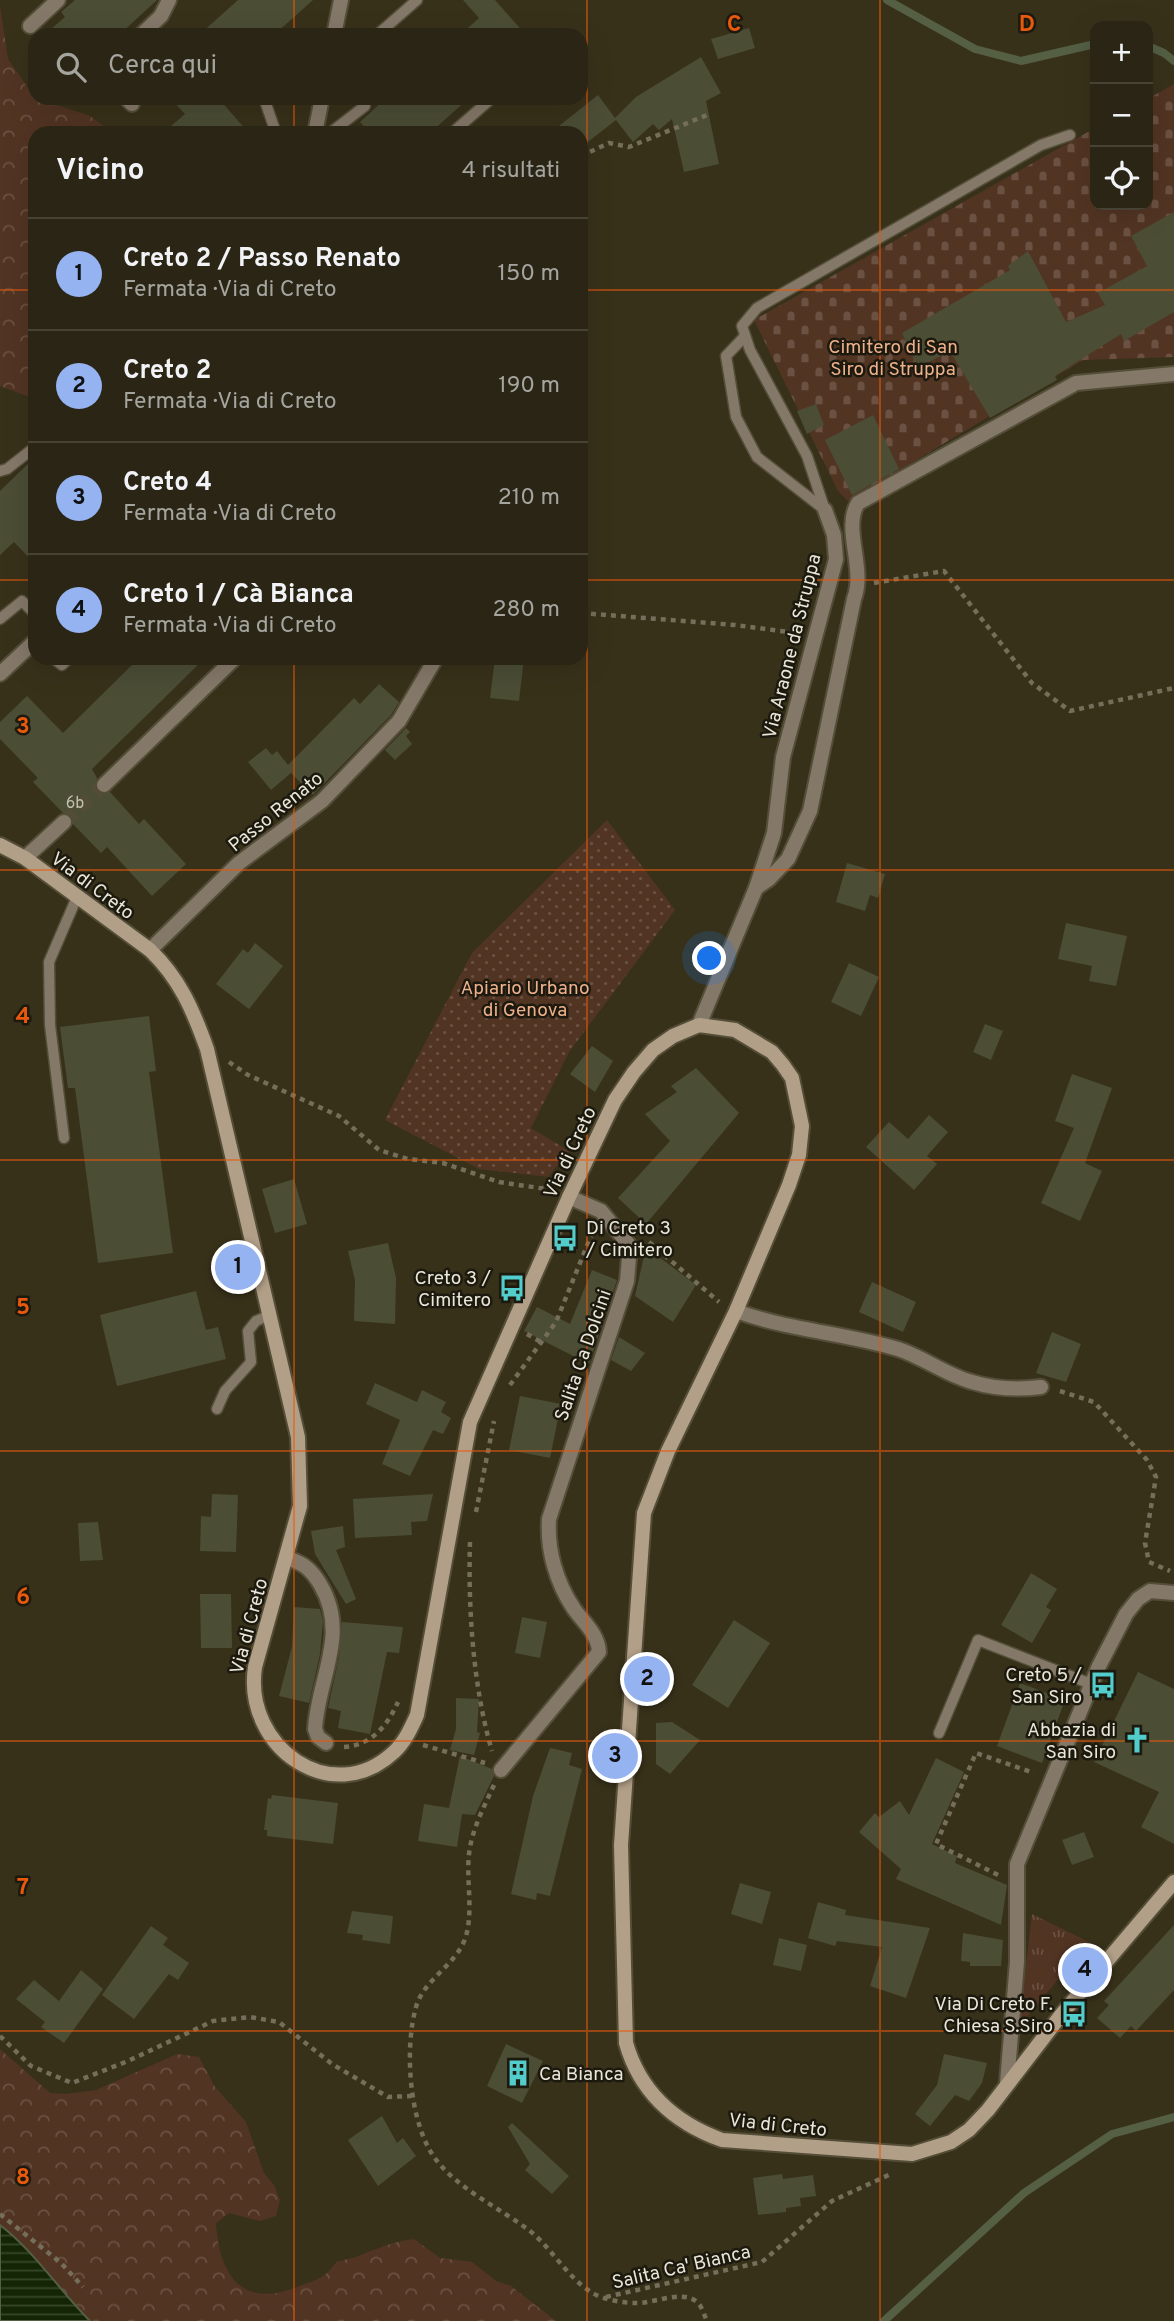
<!DOCTYPE html>
<html lang="it">
<head>
<meta charset="utf-8">
<style>
  :root { --surface:#2a2514; --page:#363122; --text:#f1f3f6; --muted:#a5a5a0; --line:#464234; --accent:#95b2f1 }
  body { margin:0; font-family:Overpass,sans-serif; background:var(--page); color:var(--text) }
  .controls { position:absolute; right:21px; top:21px; display:grid; overflow:hidden; border-radius:14px; box-shadow:0 7px 28px #0002 }
  .controls button { width:63px; height:63px; display:grid; place-items:center; padding:0; border:0; border-bottom:2px solid var(--line); background:var(--surface); color:var(--text); font:35px sans-serif }
  .you { position:absolute; left:710px; top:959px; width:24px; height:24px; margin:-18px; border:5px solid #fff; border-radius:50%; background:#1a73e8; box-shadow:0 0 0 10px #1a73e833 }
  .badge { display:grid; place-items:center; width:46px; height:46px; border-radius:50%; background:var(--accent); color:#111; font-size:23px; font-weight:700 }
  .pin { position:absolute; translate:-50% -50%; border:4px solid #fff; box-shadow:0 2px 7px #0006 }
  .list { margin:0; padding:0; list-style:none }
  h2 { display:flex; justify-content:space-between; align-items:center; height:91px; margin:0; padding:0 28px; font-size:30px }
  h2 small { font-size:23px; font-weight:400; color:var(--muted) }
  .list li { display:grid; grid-template-columns:46px 1fr auto; gap:21px; align-items:center; box-sizing:border-box; height:112px; padding:0 28px; border-top:2px solid var(--line) }
  .list b { display:block; font-size:26px; white-space:nowrap }
  .list p { margin:0; font-size:23px; white-space:nowrap; color:var(--muted) }
  .list em { font-size:23px; font-style:normal; color:var(--muted) }
  .icon { flex:none; width:38px; height:38px; fill:none; stroke:currentColor; stroke-width:2; stroke-linecap:round; stroke-linejoin:round }
  .map { position:relative; flex:none; width:1174px; height:2321px; overflow:hidden }
  .search { position:absolute; background:var(--surface); box-shadow:0 7px 28px #0002; left:28px; top:28px; width:560px; height:77px; display:flex; align-items:center; gap:18px; box-sizing:border-box; padding:0 24px; border-radius:21px; color:var(--muted); font-size:26px }
  .panel { position:absolute; background:var(--surface); box-shadow:0 7px 28px #0002; left:28px; top:126px; width:560px; height:539px; border-radius:21px }
  .map>svg:first-child { display:block }
  .grass { fill:url(#grass-tufts) }
  .forest { fill:url(#forest-crowns) }
  .cemetery { fill:url(#cemetery-stones) }
  .garden { fill:url(#garden-dots) }
  .water { fill:url(#water-rules); stroke:#545f44; stroke-width:2 }
  .lines { fill:none; stroke-linecap:round; stroke-linejoin:round }
  .stream { stroke:#545f44; stroke-width:8 }
  .building { fill:#4b4d35 }
  .minor-tunnel { stroke:#534c36; stroke-width:14; stroke-dasharray:14 7; stroke-linecap:butt }
  .service-casing { stroke:#544e38; stroke-width:13 }
  .pedestrian-casing { stroke:#544e38; stroke-width:18 }
  .minor-casing { stroke:#544e38; stroke-width:18 }
  .secondary-casing { stroke:#544e38; stroke-width:18 }
  .path { stroke:#746e5a; stroke-width:4.5; stroke-dasharray:5 5; stroke-linecap:butt }
  .service { stroke:#847869; stroke-width:10 }
  .pedestrian { stroke:#847869; stroke-width:14 }
  .minor { stroke:#847869; stroke-width:14 }
  .secondary { stroke:#b29f88; stroke-width:14 }
  .grid { fill:none; stroke:#e8590c; stroke-width:2; stroke-opacity:0.55 }
  .labels { text-anchor:middle; stroke-width:5; stroke-linejoin:round; paint-order:stroke }
  .number-label { font-size:16px; fill:#c2c0af }
  .park-label { font-size:19px; fill:#eeb08b; stroke:#1c190f }
  .street-label { font-size:19px; fill:#eae6d8; stroke:#1c190f }
  .poi-label { font-size:19px; fill:#eae6d8; stroke:#1c190f; text-anchor:end }
  .grid-label { font-size:23px; text-anchor:middle; font-weight:bold; fill:#e8590c; stroke:#1c190f; stroke-width:5; stroke-linejoin:round; paint-order:stroke }
</style>
</head>
<body>
<div class="map">
<svg width="1174" height="2321" viewBox="0 0 1174 2321">
  <defs>
    <pattern id="grass-tufts" width="24" height="20" patternUnits="userSpaceOnUse" patternTransform="scale(1.75)"><rect width="24" height="20" fill="#523423"/><path d="M3 7l-1-3M5 7V3M7 7l1-3M15 17l-1-3M17 17v-4M19 17l1-3" fill="none" stroke="#6b5142"/></pattern>
    <pattern id="forest-crowns" width="20" height="18" patternUnits="userSpaceOnUse" patternTransform="scale(1.75)"><rect width="20" height="18" fill="#523423"/><path d="M2 6a3 3 0 1 1 6 0M12 15a3 3 0 1 1 6 0" fill="none" stroke="#6b5142"/></pattern>
    <pattern id="cemetery-stones" width="16" height="16" patternUnits="userSpaceOnUse" patternTransform="scale(1.75)"><rect width="16" height="16" fill="#523423"/><path d="M2 7V4a2 2 0 0 1 4 0v3zM10 15v-3a2 2 0 0 1 4 0v3z" fill="#6b5142"/></pattern>
    <pattern id="garden-dots" width="8" height="8" patternUnits="userSpaceOnUse" patternTransform="scale(1.75)"><rect width="8" height="8" fill="#523423"/><path d="M2 2h.1M6 6h.1" fill="none" stroke="#6b5142" stroke-width="1.8" stroke-linecap="round"/></pattern>
    <pattern id="water-rules" width="6" height="5" patternUnits="userSpaceOnUse" patternTransform="scale(1.75)"><rect width="6" height="5" fill="#142505"/><path d="M0 2.5h6" fill="none" stroke="#364529"/></pattern>
  </defs>
  <rect width="100%" height="100%" fill="#38311a"/>
  <path class="grass" d="M1032 1914 1089 1942 1027 2017H1020Z"/>
  <g class="forest">
    <path d="M0 6 8 59 35 98 90 116 113 133H35V399L0 386Z"/>
    <path d="M0 2049 50 2093 66 2094 96 2090 177 2054 199 2057 215 2087 246 2122 264 2173 274 2185 280 2200 276 2216 260 2221 229 2213 216 2223C219 2276 243 2309 297 2287 306 2283 317 2281 326 2274 330 2271 333 2265 337 2262 342 2260 348 2259 353 2258 374 2250 391 2242 414 2239L440 2258 472 2262 496 2281 511 2286 556 2321H90C59 2290 35 2252 0 2225Z"/>
  </g>
  <path class="cemetery" d="M1174 84V357L1083 360 848 501 838 491 754 320 1095 128V205H1148V99Z"/>
  <path class="garden" d="M607 820 675 910 569 1052 531 1128 569 1151 548 1177 479 1169 385 1120 472 953Z"/>
  <path class="water" d="M0 2225C35 2252 59 2290 90 2321H0Z"/>
  <g class="lines">
    <g class="stream">
      <path d="M887 0 975 49 1021 61 1095 44"/>
      <path d="M1148 46 1164 53 1174 61"/>
      <path d="M884 2321 1024 2193 1112 2134 1174 2117"/>
    </g>
  </g>
  <g class="building">
    <path d="M75 0H157L119 35H44L65 17 61 12Z"/>
    <path d="M238 0H313L274 35H199Z"/>
    <path d="M463 0H495L526 35H460L479 18Z"/>
    <path d="M749 28 755 48 718 59 711 39Z"/>
    <path d="M701 57 721 93 706 101 719 164 684 172 672 119 659 130 653 124 633 142 616 120 584 145 581 133H550L598 95 615 118 636 97Z"/>
    <path d="M170 98H218L249 133H163L185 114Z"/>
    <path d="M386 98H469L430 133H370L360 122Z"/>
    <path d="M1174 212V312L1124 341 1121 334 1055 376 1057 380 990 418 950 351 918 368 902 333 1010 270 1008 266 1028 251 1066 322 1105 305 1098 293 1147 266 1131 236Z"/>
    <path d="M816 404 824 425 807 434 797 411Z"/>
    <path d="M873 415 899 469 852 495 825 440Z"/>
    <path d="M35 457V564L14 542 0 555V491Z"/>
    <path d="M139 658H205L92 769 97 778 95 787 98 792H110L139 824 144 819 186 864 152 896 107 847 101 853 73 824 71 815 63 813 33 782 38 778 0 739V722L27 696 63 733Z"/>
    <path d="M495 658H524L519 701 490 698Z"/>
    <path d="M379 684 399 702 391 715 313 795 291 773 271 790 248 762 266 748 272 755 277 751 288 765 354 698 360 704Z"/>
    <path d="M406 728 410 732 406 736 412 744 395 760 385 750Z"/>
    <path d="M847 863 885 874 878 898 870 895 865 911 836 902Z"/>
    <path d="M1066 923 1127 936 1116 986 1089 981 1092 966 1058 959Z"/>
    <path d="M255 943 283 966 249 1009 216 984 243 949 248 953Z"/>
    <path d="M849 963 879 977 861 1016 831 1002Z"/>
    <path d="M149 1016 156 1071 149 1072 173 1253 98 1263 75 1088H68L60 1027Z"/>
    <path d="M985 1024 1003 1031 991 1060 973 1052Z"/>
    <path d="M592 1046 613 1061 595 1092 570 1074Z"/>
    <path d="M696 1068 739 1113 646 1224 618 1198 670 1141 645 1114 677 1092 671 1086Z"/>
    <path d="M1072 1074 1112 1088 1085 1163 1102 1171 1080 1221 1041 1203 1074 1128 1055 1121Z"/>
    <path d="M929 1115 948 1132 927 1156 937 1164 914 1190 866 1147 889 1122 908 1139Z"/>
    <path d="M294 1179 307 1224 275 1233 262 1189Z"/>
    <path d="M388 1243 396 1278 395 1324 354 1321 355 1280 348 1251Z"/>
    <path d="M646 1247 696 1285 673 1322 635 1296Z"/>
    <path d="M592 1270 617 1280 589 1364 524 1331 537 1307 570 1324Z"/>
    <path d="M872 1282 916 1302 903 1332 859 1312Z"/>
    <path d="M196 1291 206 1330 218 1327 226 1359 117 1386 100 1315Z"/>
    <path d="M1052 1332 1081 1344 1066 1382 1036 1373Z"/>
    <path d="M619 1337 645 1353 631 1371 611 1360Z"/>
    <path d="M375 1383 417 1402 422 1390 446 1402 441 1412 451 1418 443 1434 433 1430 410 1476 382 1464 400 1420 366 1404Z"/>
    <path d="M520 1396 561 1404 550 1458 509 1450Z"/>
    <path d="M212 1494 238 1495 236 1552 200 1551 201 1516 211 1517Z"/>
    <path d="M433 1494 427 1521 411 1522 412 1535 355 1538 353 1499Z"/>
    <path d="M98 1522 103 1560 80 1561 78 1523Z"/>
    <path d="M343 1526 345 1547 336 1550 356 1599 346 1604 315 1554 311 1531Z"/>
    <path d="M1031 1573 1057 1589 1046 1607 1051 1610 1032 1643 1001 1625Z"/>
    <path d="M200 1594H231L232 1648H201Z"/>
    <path d="M294 1607 320 1609 323 1621 320 1654 309 1703 279 1696 292 1647Z"/>
    <path d="M522 1617 547 1622 540 1658 515 1653Z"/>
    <path d="M734 1620 770 1643 728 1708 692 1685Z"/>
    <path d="M342 1622 403 1627 399 1653 387 1652 370 1734 338 1728 341 1711 328 1708 339 1657Z"/>
    <path d="M1138 1672 1174 1689V1844L1141 1827 1159 1792 1094 1762Z"/>
    <path d="M1020 1683 1065 1700 1042 1763 997 1746Z"/>
    <path d="M456 1698 479 1699 477 1732 480 1733 474 1755 450 1750 456 1729Z"/>
    <path d="M672 1722 700 1740 670 1774 656 1764V1723Z"/>
    <path d="M550 1748 572 1753 569 1765 582 1769 550 1896 537 1893 536 1900 511 1894 533 1796Z"/>
    <path d="M460 1756 492 1769 494 1776 475 1815 462 1814 457 1847 418 1841 424 1804 449 1808Z"/>
    <path d="M936 1758 964 1772 932 1844 957 1856 955 1863 1007 1885 1001 1925 896 1879 901 1869 859 1832 875 1813 879 1817 900 1801 909 1815Z"/>
    <path d="M272 1795 338 1803 333 1844 267 1836V1830H264L268 1798 271 1799Z"/>
    <path d="M1084 1832 1094 1857 1072 1865 1062 1840Z"/>
    <path d="M740 1883 771 1892 762 1924 731 1914Z"/>
    <path d="M818 1902 846 1910 845 1915 930 1928 906 1998 870 1986 882 1947 837 1941 835 1946 808 1938Z"/>
    <path d="M352 1911 393 1916 390 1944 362 1940 363 1935 347 1933Z"/>
    <path d="M1174 1925V1990L1136 2031 1131 2026 1120 2038 1097 2018 1109 2005 1104 2001Z"/>
    <path d="M151 1926 168 1938 163 1945 189 1963 178 1980 169 1974 134 2019 102 1995Z"/>
    <path d="M963 1933 1003 1940 1001 1966H970V1962L961 1961Z"/>
    <path d="M779 1938 807 1945 801 1971 773 1965Z"/>
    <path d="M81 1970 103 1989 64 2043 41 2027 45 2022 16 1999 34 1980 59 2001Z"/>
    <path d="M506 2044 543 2061 522 2103 487 2086Z"/>
    <path d="M944 2054 987 2063 982 2083 969 2101 955 2095 930 2126 915 2114 937 2085Z"/>
    <path d="M382 2116 397 2143 403 2138 416 2156 378 2186 348 2140Z"/>
    <path d="M512 2123 569 2176 552 2194 525 2170 530 2164 508 2127Z"/>
    <path d="M782 2174 783 2179 813 2175 816 2196 800 2198 801 2206 786 2208V2212L758 2215 753 2178Z"/>
  </g>
  <g class="lines">
    <path class="minor-tunnel" d="M64 822 104 785"/>
    <g class="service-casing">
      <g id="service">
        <path d="M377 35 417 0"/>
        <path d="M271 98 266 104 276 133"/>
        <path d="M330 133 365 106"/>
        <path d="M452 133 492 98"/>
        <path d="M745 336 726 356 736 417 757 457 825 510"/>
        <path d="M0 471 7 469 35 447"/>
        <path d="M825 510 807 456 750 350 742 326 757 308 1041 145 1070 135"/>
        <path d="M0 619 22 601 35 614"/>
        <path d="M53 658 62 665 69 658"/>
        <path d="M64 1138 50 1025 49 962 77 897"/>
        <path d="M217 1409 225 1391 251 1362 248 1331 256 1321 270 1315"/>
        <path d="M939 1733 978 1640 1091 1684"/>
      </g>
    </g>
    <g class="pedestrian-casing">
      <path id="pedestrian" d="M756 888 769 879 788 859 810 811 854 599C866 568 842 528 858 503L1076 383 1174 374"/>
    </g>
    <g class="minor-casing">
      <g id="minor">
        <path d="M30 26 58 0"/>
        <path d="M141 35 161 16 169 0"/>
        <path d="M334 35 341 0"/>
        <path d="M126 98 132 104"/>
        <path d="M315 133 322 98"/>
        <path d="M0 674 35 641"/>
        <path d="M104 785 235 658"/>
        <path d="M25 858 64 822"/>
        <path d="M150 950 239 863 322 801 399 721 436 658"/>
        <path d="M699 1025 756 888 774 833 783 757 836 559 834 535 825 510"/>
        <path d="M736 1311C788 1330 844 1333 898 1349 923 1357 946 1375 972 1382 995 1389 1017 1390 1041 1387"/>
        <path d="M287 1558C303 1563 311 1569 320 1584 350 1634 318 1677 315 1729L318 1737 326 1743"/>
        <path d="M501 1770 599 1652C598 1634 584 1623 574 1609 556 1582 547 1550 549 1519L627 1281 630 1246 601 1211 569 1197"/>
        <path d="M1007 2083 1017 1962V1864L1099 1666 1126 1614 1138 1599 1150 1591 1174 1593"/>
      </g>
    </g>
    <g class="secondary-casing">
      <path id="secondary" d="M0 845 25 858 150 950C180 979 193 1010 207 1049L298 1437 300 1506 255 1667C243 1747 332 1810 394 1752 405 1742 411 1728 417 1715L470 1422 569 1197 615 1100 634 1072 653 1050 673 1036 699 1025 735 1030 772 1052 783 1065 792 1078 802 1126 799 1155 789 1185 736 1311 668 1451 644 1513 621 1845 626 2043C640 2092 675 2123 722 2140L912 2154 951 2142 969 2130 988 2110 1061 2015 1174 1882"/>
    </g>
    <g class="path">
      <path d="M581 156 609 143 629 147 707 115"/>
      <path d="M874 583 944 571 1032 683 1070 711 1174 688"/>
      <path d="M581 613 735 625 796 633"/>
      <path d="M229 1062 248 1075 339 1116 379 1150 408 1159 443 1163 499 1182 553 1190"/>
      <path d="M649 1242 719 1302"/>
      <path d="M527 1334 541 1342"/>
      <path d="M510 1385 556 1322 593 1231"/>
      <path d="M1060 1391 1094 1402 1147 1460 1156 1477 1145 1543 1149 1562 1170 1571"/>
      <path d="M476 1512 494 1421"/>
      <path d="M470 1542C468 1608 473 1687 492 1751"/>
      <path d="M423 1745 485 1763"/>
      <path d="M344 1747C372 1745 387 1726 398 1702"/>
      <path d="M494 1785C484 1807 472 1829 469 1854 466 1881 474 1913 465 1939 455 1966 424 1979 416 2007 404 2049 409 2126 437 2161 461 2191 500 2208 530 2231 554 2250 574 2289 604 2298 613 2301 626 2303 635 2303 653 2304 682 2289 697 2302 702 2306 704 2315 707 2321"/>
      <path d="M998 1875 936 1844 976 1753 1034 1773"/>
      <path d="M0 2036 31 2066 72 2083 128 2061 213 2021 250 2017 279 2022 332 2064 388 2097 411 2096"/>
      <path d="M0 2214 61 2263 83 2287"/>
      <path d="M606 2297 762 2262 832 2201 893 2173"/>
    </g>
    <use href="#service" class="service"/>
    <use href="#pedestrian" class="pedestrian"/>
    <use href="#minor" class="minor"/>
    <use href="#secondary" class="secondary"/>
  </g>
  <path class="grid" d="M294 0V35M587 0V2321M880 0V2321M294 98V133M0 290H35M581 290H1174M0 580H35M581 580H1174M294 658V2321M0 870H1174M0 1160H1174M0 1451H1174M0 1741H1174M0 2031H1174"/>
  <defs>
    <g id="bus-bare" transform="scale(2.1)"><path d="M-5-6H5V4H4V6H2V4H-2V6H-4V4H-5ZM-3.5-4V0h7V-4ZM-3.5 1.2v1.5H-2V1.2ZM2 1.2v1.5H3.5V1.2Z" fill="#53cdcb" stroke="#1c190f" stroke-width="2.5" paint-order="stroke"/></g>
    <g id="church-bare" transform="scale(2.1)"><path d="M-1.2-6h2.4v3.5h3.3v2.4h-3.3V6h-2.4V-.1h-3.3v-2.4h3.3Z" fill="#53cdcb" stroke="#1c190f" stroke-width="2.5" paint-order="stroke"/></g>
    <g id="building-bare" transform="scale(2.1)"><path d="M-4-6H4V6H1V3H-1V6H-4ZM-2.5-4.3h1.7v1.8h-1.7ZM.8-4.3h1.7v1.8H.8ZM-2.5-1h1.7V.8h-1.7ZM.8-1h1.7V.8H.8Z" fill="#53cdcb" stroke="#1c190f" stroke-width="2.5" paint-order="stroke"/></g>
  </defs>
  <g fill-rule="evenodd">
    <use href="#bus-bare" x="565" y="1238"/>
    <use href="#bus-bare" x="512" y="1288"/>
    <use href="#bus-bare" x="1103" y="1685"/>
    <use href="#church-bare" x="1137" y="1740"/>
    <use href="#bus-bare" x="1074" y="2014"/>
    <use href="#building-bare" x="518" y="2073"/>
  </g>
  <g class="labels">
    <g class="number-label">
      <text x="75" y="808">6b</text>
    </g>
    <g class="park-label">
      <text x="893" y="353">Cimitero di San<tspan x="893" dy="22">Siro di Struppa</tspan></text>
      <text x="525" y="994">Apiario Urbano<tspan x="525" dy="22">di Genova</tspan></text>
    </g>
    <g class="street-label">
      <text transform="translate(791 646) rotate(-76)" y="7">Via Araone da Struppa</text>
      <text transform="translate(275 811) rotate(-39)" y="7">Passo Renato</text>
      <text transform="translate(93 885) rotate(37)" y="7">Via di Creto</text>
      <text transform="translate(569 1152) rotate(-65)" y="7">Via di Creto</text>
      <text transform="translate(582 1355) rotate(-71)" y="7">Salita Ca Dolcini</text>
      <text transform="translate(248 1626) rotate(-75)" y="7">Via di Creto</text>
      <text transform="translate(778 2124) rotate(6)" y="7">Via di Creto</text>
      <text transform="translate(681 2266) rotate(-13)" y="7">Salita Ca' Bianca</text>
    </g>
    <g class="poi-label">
      <text x="586" y="1234" text-anchor="start">Di Creto 3<tspan x="586" dy="22">/ Cimitero</tspan></text>
      <text x="491" y="1284">Creto 3 /<tspan x="491" dy="22">Cimitero</tspan></text>
      <text x="1082" y="1681">Creto 5 /<tspan x="1082" dy="22">San Siro</tspan></text>
      <text x="1116" y="1736">Abbazia di<tspan x="1116" dy="22">San Siro</tspan></text>
      <text x="1053" y="2010">Via Di Creto F.<tspan x="1053" dy="22">Chiesa S.Siro</tspan></text>
      <text x="539" y="2080" text-anchor="start">Ca Bianca</text>
    </g>
  </g>
  <g class="grid-label">
    <text x="734" y="31">C</text>
    <text x="1027" y="31">D</text>
    <text x="23" y="733">3</text>
    <text x="23" y="1023">4</text>
    <text x="23" y="1314">5</text>
    <text x="23" y="1604">6</text>
    <text x="23" y="1894">7</text>
    <text x="23" y="2184">8</text>
  </g>
</svg>
<div class="controls">
<button>+</button>
<button>−</button>
<button><svg class="icon" aria-label="locate" viewBox="0 0 24 24"><circle cx="12" cy="12" r="6"/><path d="M12 2v4M12 18v4M2 12h4M18 12h4"/></svg></button>
</div>
<div class="you"></div>
<div class="pin badge" style="left:238px;top:1267px">1</div>
<div class="pin badge" style="left:647px;top:1679px">2</div>
<div class="pin badge" style="left:615px;top:1756px">3</div>
<div class="pin badge" style="left:1085px;top:1970px">4</div>
<div class="search"><svg class="icon" aria-label="search" viewBox="0 0 24 24"><circle cx="10" cy="10" r="6"/><path d="M15 15l6 6"/></svg>Cerca qui</div>
<section class="panel">
<h2>Vicino<small>4 risultati</small></h2>
<ul class="list">
<li><span class="badge">1</span><div><b>Creto 2 / Passo Renato</b><p>Fermata · Via di Creto</p></div><em>150 m</em></li>
<li><span class="badge">2</span><div><b>Creto 2</b><p>Fermata · Via di Creto</p></div><em>190 m</em></li>
<li><span class="badge">3</span><div><b>Creto 4</b><p>Fermata · Via di Creto</p></div><em>210 m</em></li>
<li><span class="badge">4</span><div><b>Creto 1 / Cà Bianca</b><p>Fermata · Via di Creto</p></div><em>280 m</em></li>
</ul>
</section>
</div>
</body>
</html>
